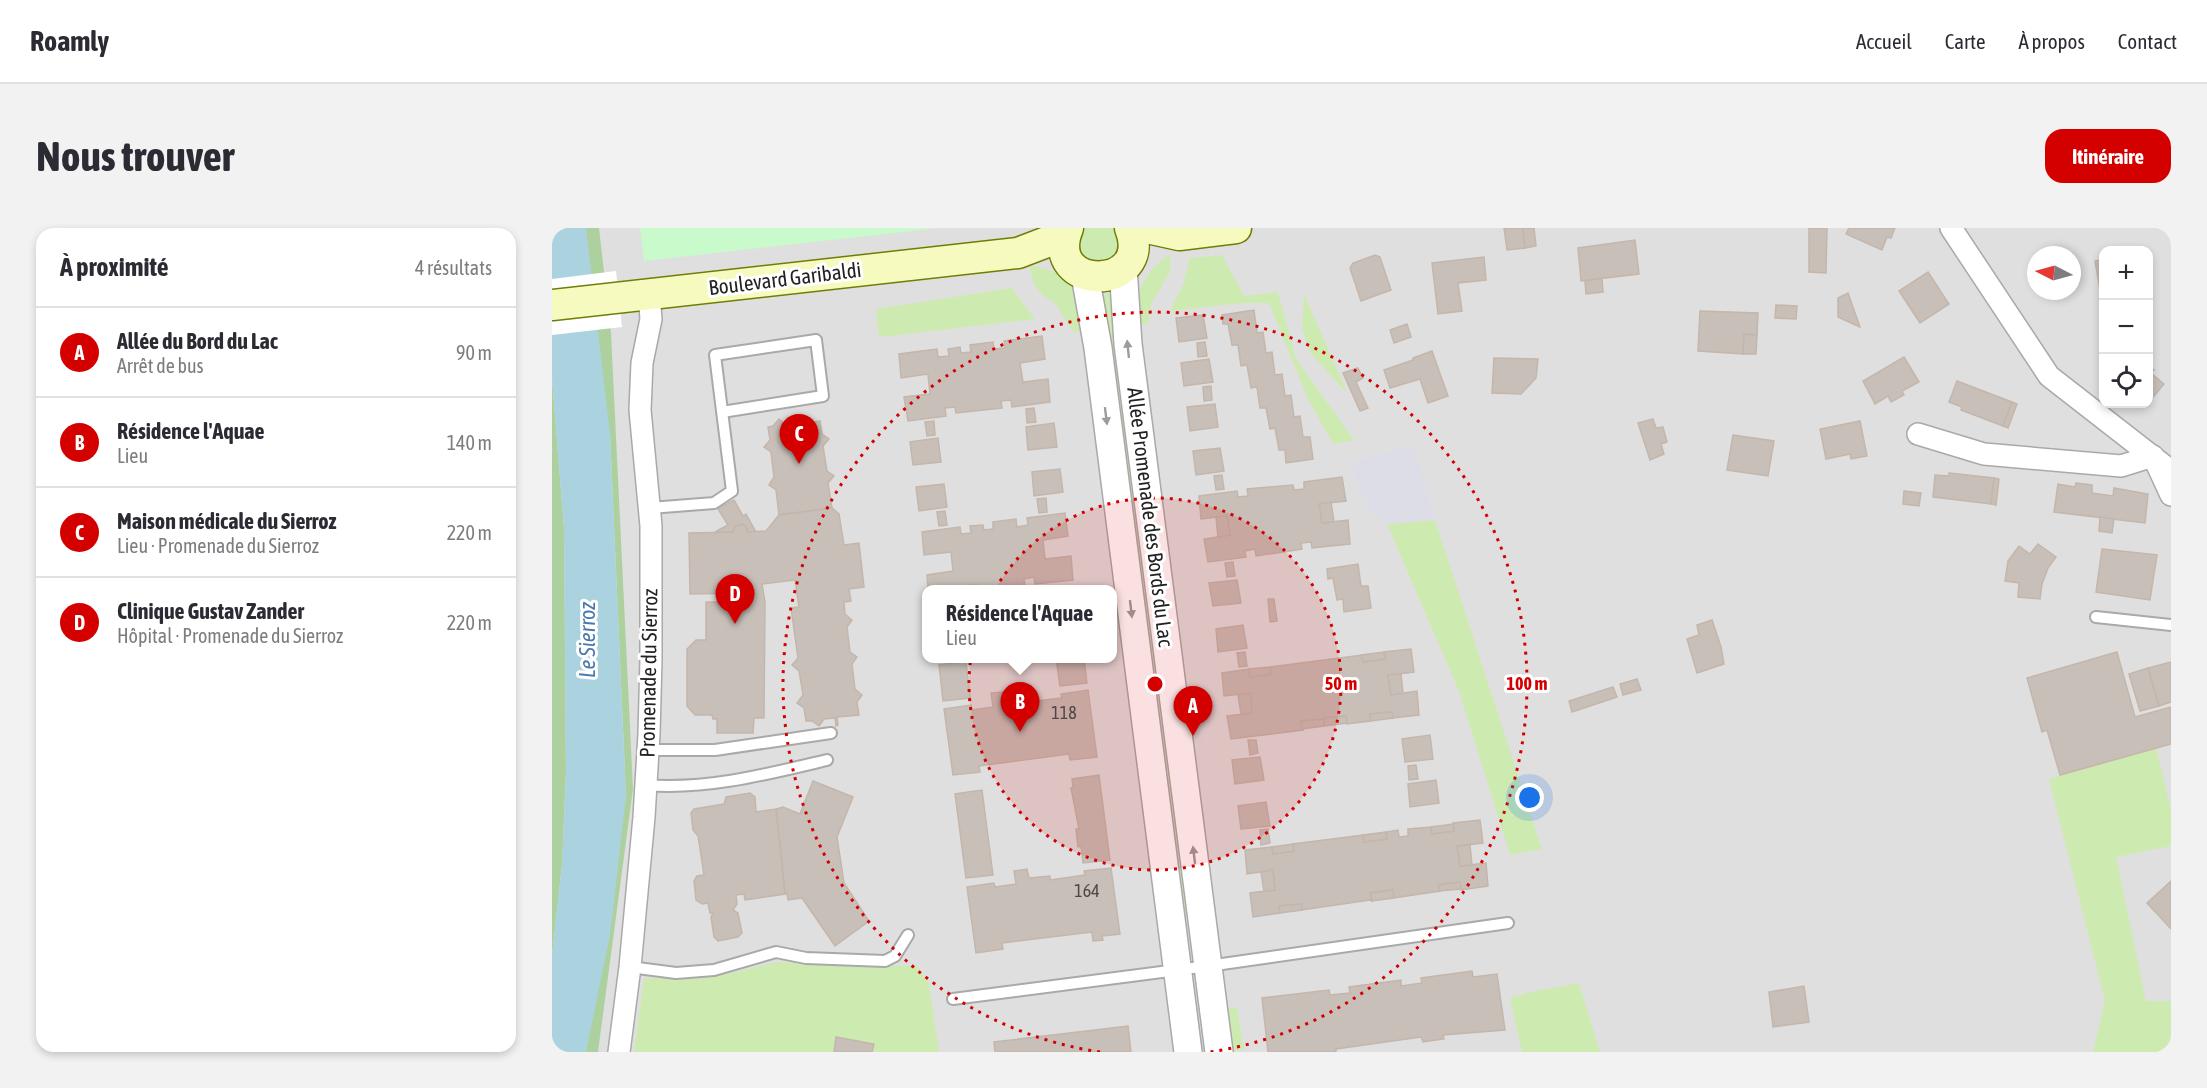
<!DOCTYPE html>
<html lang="fr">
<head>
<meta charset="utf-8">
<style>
  :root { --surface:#fff; --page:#f2f2f3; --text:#2b2b33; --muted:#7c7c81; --line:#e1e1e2; --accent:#d40000 }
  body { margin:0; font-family:"Asap Condensed",sans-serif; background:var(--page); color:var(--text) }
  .controls { position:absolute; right:18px; top:18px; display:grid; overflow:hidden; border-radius:12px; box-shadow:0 3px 9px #0003 }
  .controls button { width:54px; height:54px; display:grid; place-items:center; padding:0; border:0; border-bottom:2px solid var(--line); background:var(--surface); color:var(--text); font:30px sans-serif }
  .compass { position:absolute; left:1475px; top:18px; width:54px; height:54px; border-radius:50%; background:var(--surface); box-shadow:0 3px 9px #0003; rotate:276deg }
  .you { position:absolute; left:978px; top:570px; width:21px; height:21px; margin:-15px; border:4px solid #fff; border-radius:50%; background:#1a73e8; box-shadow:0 0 0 9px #1a73e833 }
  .badge { display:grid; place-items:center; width:39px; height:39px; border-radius:50%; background:var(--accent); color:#fff; font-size:20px; font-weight:700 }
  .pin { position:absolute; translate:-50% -50px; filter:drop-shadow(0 2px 3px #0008) }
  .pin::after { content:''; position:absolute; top:32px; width:21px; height:18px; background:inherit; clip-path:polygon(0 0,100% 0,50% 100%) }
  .popup { position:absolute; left:370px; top:357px; width:195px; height:78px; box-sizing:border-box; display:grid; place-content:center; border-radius:12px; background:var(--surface); filter:drop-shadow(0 2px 4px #0005); font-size:20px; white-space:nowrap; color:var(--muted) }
  .popup b { font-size:22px; color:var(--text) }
  .popup::after { content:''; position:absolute; left:50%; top:100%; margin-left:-12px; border:12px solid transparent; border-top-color:var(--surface) }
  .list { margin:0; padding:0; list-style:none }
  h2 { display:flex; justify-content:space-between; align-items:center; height:78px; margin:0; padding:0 24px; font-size:26px }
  h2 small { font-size:20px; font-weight:400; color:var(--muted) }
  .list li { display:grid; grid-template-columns:39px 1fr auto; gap:18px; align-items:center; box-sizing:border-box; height:90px; padding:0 24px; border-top:2px solid var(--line) }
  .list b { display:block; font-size:22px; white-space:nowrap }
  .list p { margin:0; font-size:20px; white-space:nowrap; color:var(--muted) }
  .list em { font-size:20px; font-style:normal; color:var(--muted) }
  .icon { flex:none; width:33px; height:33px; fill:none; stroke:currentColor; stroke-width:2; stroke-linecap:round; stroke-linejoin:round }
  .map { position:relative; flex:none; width:1619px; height:824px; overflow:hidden; border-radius:18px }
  header { display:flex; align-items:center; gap:36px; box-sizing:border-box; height:84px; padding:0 30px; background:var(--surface); border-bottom:2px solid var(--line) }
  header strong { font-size:28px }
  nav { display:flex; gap:33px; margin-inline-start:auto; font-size:21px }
  .intro { display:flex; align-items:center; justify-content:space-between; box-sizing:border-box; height:144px; padding:0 36px }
  h1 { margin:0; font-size:42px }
  .button { padding:15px 27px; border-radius:18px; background:var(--accent); color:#fff; font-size:21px; font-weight:700 }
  main { display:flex; gap:36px; padding:0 36px }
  aside { flex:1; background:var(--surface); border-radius:18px; box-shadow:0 3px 9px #0003 }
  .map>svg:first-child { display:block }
  .residential { fill:#e0dfdf; fill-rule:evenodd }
  .grass { fill:#cdebb0 }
  .forest { fill:#add19e }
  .park { fill:#c8facc }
  .plaza { fill:#dddde8 }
  .water { fill:#aad3df }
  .pier { fill:#fff }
  .building { fill:#c7bfb8; stroke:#c4b6ab; stroke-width:1.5 }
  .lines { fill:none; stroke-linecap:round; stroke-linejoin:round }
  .service-casing { stroke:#a9a9a9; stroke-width:14 }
  .minor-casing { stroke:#a9a9a9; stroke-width:24 }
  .tertiary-casing { stroke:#a9a9a9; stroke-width:30 }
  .secondary-casing { stroke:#707d05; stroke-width:33 }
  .service { stroke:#fff; stroke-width:10 }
  .minor { stroke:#fff; stroke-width:21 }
  .tertiary { stroke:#fff; stroke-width:27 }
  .secondary { stroke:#f7fabf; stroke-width:30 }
  .oneway { fill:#9c9c9c }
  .ring { fill:none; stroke:#d40000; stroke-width:3; stroke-dasharray:3 6 }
  .labels { text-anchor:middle; stroke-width:6; stroke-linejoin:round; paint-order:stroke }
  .number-label { font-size:18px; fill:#4b4948 }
  .street-label { font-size:21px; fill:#222; stroke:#fff }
  .water-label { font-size:22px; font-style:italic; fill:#4a7aab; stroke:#fff }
  .centre { fill:#d40000; stroke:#fff; stroke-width:3 }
  .ring-label { font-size:18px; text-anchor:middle; font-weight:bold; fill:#d40000; stroke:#fff; stroke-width:6; stroke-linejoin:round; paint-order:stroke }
</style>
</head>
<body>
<header>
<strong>Roamly</strong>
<nav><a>Accueil</a><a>Carte</a><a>À propos</a><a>Contact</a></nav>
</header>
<div class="intro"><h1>Nous trouver</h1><a class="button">Itinéraire</a></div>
<main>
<aside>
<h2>À proximité<small>4 résultats</small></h2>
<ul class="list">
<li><span class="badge">A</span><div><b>Allée du Bord du Lac</b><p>Arrêt de bus</p></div><em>90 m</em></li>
<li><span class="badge">B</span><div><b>Résidence l'Aquae</b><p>Lieu</p></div><em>140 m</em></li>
<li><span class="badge">C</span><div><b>Maison médicale du Sierroz</b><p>Lieu · Promenade du Sierroz</p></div><em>220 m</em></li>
<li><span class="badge">D</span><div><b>Clinique Gustav Zander</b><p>Hôpital · Promenade du Sierroz</p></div><em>220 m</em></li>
</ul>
</aside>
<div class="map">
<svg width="1619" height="824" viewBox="0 0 1619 824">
  <rect width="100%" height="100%" fill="#f2efe9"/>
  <path class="residential" d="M0 0H1619V824H0ZM1552 22H1596V176H1552ZM1484 27H1520V63H1484ZM375 362H561V430H375Z"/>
  <g class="grass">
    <path d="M530 0H563C577 20 553 45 534 30 531 27 526 23 526 19 525 13 529 5 530 0Z"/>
    <path d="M618 26V44L599 76 596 97 585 94C586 60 589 47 618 26Z"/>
    <path d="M670 27 692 68 726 64 744 131 802 212 781 216 756 171 717 75H691L618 83 631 57 638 30Z"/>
    <path d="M477 37C523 45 525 61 538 102L521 104 503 75 490 67 481 54Z"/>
    <path d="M460 60 483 91 327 109 324 81Z"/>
    <path d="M564 64 645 686 628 688 546 68Z"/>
    <path d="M752 66 795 165 759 126 750 101Z"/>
    <path d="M883 292 990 621 958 627 907 463 835 296Z"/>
    <path d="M1604 520 1619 582V618L1564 629 1594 773H1619V824H1541L1553 773 1497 551Z"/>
    <path d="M224 734 365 738 377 756 387 824H82L92 750 145 751 175 746Z"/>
    <path d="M1027 755 1048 824H970L958 770 978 764Z"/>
    <path d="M676 780H685L692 821 676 824 672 786Z"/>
  </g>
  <g class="forest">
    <path d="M0 0H47L59 105 81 561 46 824H34L74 568 58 206Z"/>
    <path d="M0 150 12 300 14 544 10 637 0 728Z"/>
  </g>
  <path class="park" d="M88 0H387L92 33Z"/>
  <path class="plaza" d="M861 216 883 292 835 296 818 284 799 235Z"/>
  <path class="water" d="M0 0H34L58 206 74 568 58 707 34 824H0V728L10 637 14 544 12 300 0 150Z"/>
  <path class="pier" d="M64 43 70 99 0 107V51Z"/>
  <g class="building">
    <path d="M952 0H971L973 20 955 22Z"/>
    <path d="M971 0H982L984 18 973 20Z"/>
    <path d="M1257 0H1275L1274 45 1257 44Z"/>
    <path d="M1297 0H1343L1339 10 1335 9 1330 22 1294 6Z"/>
    <path d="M1083 12 1087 46 1029 53 1026 20Z"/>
    <path d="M823 27 828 29 839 62 809 73 798 40 801 35Z"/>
    <path d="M932 29 934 52 906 55 910 83 886 86 880 35Z"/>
    <path d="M1552 31V60L1548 61 1543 33Z"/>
    <path d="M1376 44 1397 76 1368 95 1347 63Z"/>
    <path d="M1050 50 1051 64 1034 66 1033 53Z"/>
    <path d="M1296 65 1308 99 1286 89V70Z"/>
    <path d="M1224 77 1245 78 1244 91 1223 90Z"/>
    <path d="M702 82 705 105 711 104 714 125 720 124 723 147 730 146 733 168 739 167 742 189 748 188 751 209H758L761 231 734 235 733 222H727L723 200 718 201 714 180H708L705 159 699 160 695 137 689 138 686 117H680L676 96H671L670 87Z"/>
    <path d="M1148 83 1206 85 1205 107 1192 106 1191 126 1146 123Z"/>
    <path d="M651 87 655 110 627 114 624 90Z"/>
    <path d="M855 96 859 109 842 115 838 102Z"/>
    <path d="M1192 106 1205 107 1204 126H1191Z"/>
    <path d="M490 108 493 131 468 135 471 154 496 151 498 174 460 179 459 172 449 173 450 180 404 185 403 179 393 180 394 188 356 193 352 169 378 166 376 146 349 150 347 126 385 121 386 129 397 128 396 121 408 119 409 125 419 124 418 117 441 114 442 121 453 120 452 113Z"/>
    <path d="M653 114 655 128 646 129 645 115Z"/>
    <path d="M880 123 896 168 876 175 868 151 838 160 832 142 861 132V130Z"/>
    <path d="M1352 129 1367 154 1350 163 1352 167 1339 174 1336 168 1323 176 1311 153Z"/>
    <path d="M942 130 986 131 984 150 969 166 940 165Z"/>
    <path d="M657 131 661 154 632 158 629 135Z"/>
    <path d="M1597 139 1602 142 1599 145 1612 156 1596 175Z"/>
    <path d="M806 140 811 150 804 154 816 180 808 183 791 145Z"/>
    <path d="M1405 153 1460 174 1451 198 1409 182 1410 179 1397 174Z"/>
    <path d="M659 158 660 172 652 173 651 159Z"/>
    <path d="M1460 174 1465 176 1456 200 1451 198Z"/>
    <path d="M663 176 666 199 638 203 635 179Z"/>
    <path d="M482 180 484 194 475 195 474 181Z"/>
    <path d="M227 191 234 197 268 193 270 206 277 211 271 218 275 243 282 248 276 255 280 280 227 287 224 262 217 257 222 249 219 224 212 219 218 212 216 199 221 198Z"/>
    <path d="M1101 191 1104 200 1111 199 1115 214 1109 216 1112 226 1098 232 1086 195Z"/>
    <path d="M382 193 383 207 375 208 373 194Z"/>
    <path d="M1308 193 1315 228 1299 231 1298 226 1274 231 1268 201Z"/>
    <path d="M502 195 505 219 476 222 474 199Z"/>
    <path d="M1181 207 1222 213 1216 248 1175 242Z"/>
    <path d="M386 210 389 234 361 237 358 214Z"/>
    <path d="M668 220 672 243 644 247 641 223Z"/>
    <path d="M508 241 511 264 482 268 480 244Z"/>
    <path d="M1397 245 1442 250 1439 276 1381 269 1383 247 1397 248Z"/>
    <path d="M670 247 672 261 664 262 662 248Z"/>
    <path d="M790 249 794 273 767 276 770 295 796 292 798 316 760 320 759 314 749 315 750 321 704 328 703 321 693 323 694 329 656 334 652 311 678 307 675 288 649 291 647 268 685 263 686 269 696 268 695 261 741 257 742 262 752 261V254Z"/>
    <path d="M1442 250 1447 251 1444 277 1439 276Z"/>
    <path d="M1524 255 1540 257V265L1561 268 1562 260 1596 266 1593 295 1502 284 1506 256 1523 259Z"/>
    <path d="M392 256 395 279 367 283 364 259Z"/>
    <path d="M1352 263 1369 265 1367 278 1351 276Z"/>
    <path d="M494 270 495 284 487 285 485 271Z"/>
    <path d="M182 272 191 288 194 286 204 304H196L194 299 190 296 183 298 181 304H163L176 297 166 281Z"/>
    <path d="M779 274 782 294 770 295 767 276Z"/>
    <path d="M280 280 287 286 292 317 307 315 312 359 297 361 299 373 292 374 293 386 300 392 295 399 298 424 305 429 300 436 303 461 310 467 305 474 307 487 285 489 286 497 284 498 283 490 272 491 267 498 260 493H254L252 480 245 475 251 467 247 443 240 437 246 430 239 380 247 379 243 352 210 356 213 374 212 490H202L201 505H165V491H161L160 487H143L135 478V421L144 412H154V374H193V365L138 366 137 305 181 304 183 298 190 296 194 299 196 304 214 303 227 287Z"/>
    <path d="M393 283 395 297 387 298 385 284Z"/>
    <path d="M513 285 516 308 491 312 493 331 519 328 521 352 483 356 482 349 472 351 473 358 449 361 427 362 426 356 416 357V362L376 360 375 347 401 343 399 324 372 327 370 304 408 299 409 306 419 305 418 298 431 297 432 302 441 301V294L464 291 465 299 476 297 475 290Z"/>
    <path d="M675 288 678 307 666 309 664 289Z"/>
    <path d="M1548 289 1562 291 1560 305 1547 303Z"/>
    <path d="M1486 316 1504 329 1496 340 1490 356 1488 371 1466 369 1467 355 1453 353 1456 333 1467 318 1478 326Z"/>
    <path d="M1550 321 1605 327 1598 372 1544 364Z"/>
    <path d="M681 334 683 348 675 349 673 335Z"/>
    <path d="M806 336 809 358H816L819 380 792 384 791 371 785 372 781 350 776 351 775 341Z"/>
    <path d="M685 352 689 375 661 378 657 355Z"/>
    <path d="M716 371H722L725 393 718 394Z"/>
    <path d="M1160 392 1169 419 1172 436 1145 445 1135 411 1147 407 1145 397Z"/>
    <path d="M691 397 695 420 666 424 664 401Z"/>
    <path d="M859 421 862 444 836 447 839 467 865 463 867 487 841 490 840 484 818 486 819 493 795 496 794 488 772 490 773 498 771 491 749 493 751 502 679 511 675 488 700 485 698 465 672 468 670 445 697 441 698 449 719 446 718 439 810 427 811 434 833 431 832 424Z"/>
    <path d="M693 424 695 438 687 439 685 425Z"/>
    <path d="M832 424 833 431 811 434 810 427Z"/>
    <path d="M1565 424 1583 489 1619 479V516L1508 547 1495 502 1490 504 1475 450Z"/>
    <path d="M504 430H532L535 455 508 458Z"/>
    <path d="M414 433 418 470 391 473 387 437Z"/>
    <path d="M1619 434V474L1607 478 1596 440Z"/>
    <path d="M718 439 719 446 698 449 697 441Z"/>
    <path d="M1596 440 1607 478 1588 483 1577 446Z"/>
    <path d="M849 446 851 465 839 467 836 447Z"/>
    <path d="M1085 451 1089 462 1071 467 1068 456Z"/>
    <path d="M1061 459 1065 469 1020 484 1017 473Z"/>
    <path d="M536 462 545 529 518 532 517 526 427 538 428 544 401 547 392 481 419 477 420 482 441 479 439 465 453 464 454 473 475 470V474L510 470 509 466Z"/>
    <path d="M698 465 700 485 689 486 686 467Z"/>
    <path d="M840 484 841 490 819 493 818 486Z"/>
    <path d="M794 488 795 495 773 498 772 490Z"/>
    <path d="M771 491 772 498 750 501 749 493Z"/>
    <path d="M878 507 881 531 853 534 850 511Z"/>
    <path d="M696 512H704L706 525 698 527Z"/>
    <path d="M708 529 712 552 683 556 680 532Z"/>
    <path d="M864 537 866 551 857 552 856 538Z"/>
    <path d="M547 547 558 632 531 635 529 618 526 619 524 601H527L519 560 521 559 520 551Z"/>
    <path d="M884 552 887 575 858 579 856 556Z"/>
    <path d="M261 553 301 569 285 609 292 655 317 693 283 718 250 670 236 672 235 665 233 666 224 581 231 579 248 586Z"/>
    <path d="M430 562 441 647 414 650 403 566Z"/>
    <path d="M198 565 203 569 204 584 224 581 233 666 193 672 192 666 184 667 185 676 181 682 186 685 190 705 186 709 166 713 162 709 159 689 161 685H158L156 675 150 676 144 672 142 653 145 648 152 647 146 608 141 602 139 585 142 581 172 576 174 569Z"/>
    <path d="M714 574 718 598 689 601 686 578Z"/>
    <path d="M928 592 931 615 905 618 908 638 934 635 936 658 909 662 908 654 887 657 888 663 842 670 841 662 818 665 820 673 818 672 750 682 749 676 727 678 728 685 701 689 698 665 723 662 721 642 695 646 693 622 720 619 721 626 742 623 741 616 811 607 812 614 835 611 834 604 846 602 847 609 856 608V601L879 599 880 606 902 603 901 595Z"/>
    <path d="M901 596 902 603 880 606 879 599Z"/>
    <path d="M716 601 718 615 709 617 708 602Z"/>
    <path d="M834 604 835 611 812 614 811 607Z"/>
    <path d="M741 616 742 623 721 626 720 619Z"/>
    <path d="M918 617 920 637 908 638 905 618Z"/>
    <path d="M559 640 568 706 550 708 551 712 541 713 540 704 450 715 451 721 424 725 415 659 442 655 443 659 464 656 462 643 475 641 477 650 498 648V652L533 647 532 643Z"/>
    <path d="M721 642 723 662 712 663 709 644Z"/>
    <path d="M1619 653V701L1595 675Z"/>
    <path d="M908 654 909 661 888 663 887 657Z"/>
    <path d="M841 662 842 670 820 673 818 665Z"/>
    <path d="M749 676 750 682 728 685 727 678Z"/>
    <path d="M920 743 921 749 945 746 953 802 891 807 892 811 871 814 869 809 784 821V824H716L710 770 777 762 778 767 798 765 797 759 849 752V758L870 755 869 750Z"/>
    <path d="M1252 758 1257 794 1221 799 1217 764Z"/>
    <path d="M576 798 579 824H443L442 814Z"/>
    <path d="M284 809 322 816 320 824H282Z"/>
  </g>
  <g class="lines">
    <g class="service-casing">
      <g id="service">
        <path d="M98 280 162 275 180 263 163 127 264 112 271 168 170 184"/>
        <path d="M1544 389 1619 397"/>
        <path d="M96 522H163L279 505"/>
        <path d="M94 557C155 562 216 546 275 532"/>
        <path d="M78 739 124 745 162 742 224 724 254 730 333 733 343 728 356 707"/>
        <path d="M401 771 656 738 956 695"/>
      </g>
    </g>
    <g class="minor-casing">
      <g id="minor">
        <path d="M1399 0 1497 148 1619 243"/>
        <path d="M1366 206 1432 226 1569 238 1601 228 1619 267"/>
        <path d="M67 824 78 739 92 589 97 506 99 431V298L88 182 90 135 99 91 97 67"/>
      </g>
    </g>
    <g class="tertiary-casing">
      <g id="tertiary">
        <path d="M571 39 576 116 667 824"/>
        <path d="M533 47 546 120 636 824"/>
      </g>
    </g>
    <g class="secondary-casing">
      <g id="secondary">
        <path d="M516 0C490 65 603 64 578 0"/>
        <path d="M595 0 627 7 684 0"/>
        <path d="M0 77 466 25 513 7"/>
      </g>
    </g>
    <use href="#service" class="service"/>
    <use href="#minor" class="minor"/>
    <use href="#tertiary" class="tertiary"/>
    <use href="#secondary" class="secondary"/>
  </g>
  <defs><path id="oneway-solid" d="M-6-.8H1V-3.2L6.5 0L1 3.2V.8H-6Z" transform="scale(1.5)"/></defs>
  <g class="oneway">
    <use href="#oneway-solid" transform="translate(576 121) rotate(-96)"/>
    <use href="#oneway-solid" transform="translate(554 188) rotate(83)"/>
    <use href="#oneway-solid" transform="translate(579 381) rotate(83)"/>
    <use href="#oneway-solid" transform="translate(642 627) rotate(-97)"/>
  </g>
  <circle cx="603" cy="456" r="186" fill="#d40000" fill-opacity=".12"/>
  <g class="ring">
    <circle cx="603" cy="456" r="186"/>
    <path d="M548 824A372 372 0 1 1 658 824"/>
  </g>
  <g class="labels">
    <g class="number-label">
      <text x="512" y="491">118</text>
      <text x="535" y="669">164</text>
    </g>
    <g class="street-label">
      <text transform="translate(233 51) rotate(-7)" y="7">Boulevard Garibaldi</text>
      <text transform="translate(598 289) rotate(83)" y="7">Allée Promenade des Bords du Lac</text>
      <text transform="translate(97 445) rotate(-89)" y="7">Promenade du Sierroz</text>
    </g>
    <g class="water-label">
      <text transform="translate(35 412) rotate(-90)" y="8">Le Sierroz</text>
    </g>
  </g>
  <circle cx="603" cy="456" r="9" class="centre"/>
  <g class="ring-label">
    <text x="789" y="462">50 m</text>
    <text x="975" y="462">100 m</text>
  </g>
</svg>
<div class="controls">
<button>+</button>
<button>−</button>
<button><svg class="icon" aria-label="locate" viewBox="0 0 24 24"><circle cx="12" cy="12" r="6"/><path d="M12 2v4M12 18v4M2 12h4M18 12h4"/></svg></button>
</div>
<svg class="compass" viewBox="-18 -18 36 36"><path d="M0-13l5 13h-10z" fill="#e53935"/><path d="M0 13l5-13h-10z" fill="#7c7c81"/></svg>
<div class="you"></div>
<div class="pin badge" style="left:641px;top:508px">A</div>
<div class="pin badge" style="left:468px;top:504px">B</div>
<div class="popup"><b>Résidence l'Aquae</b>Lieu</div>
<div class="pin badge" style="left:247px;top:236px">C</div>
<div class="pin badge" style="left:183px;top:396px">D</div>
</div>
</main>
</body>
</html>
